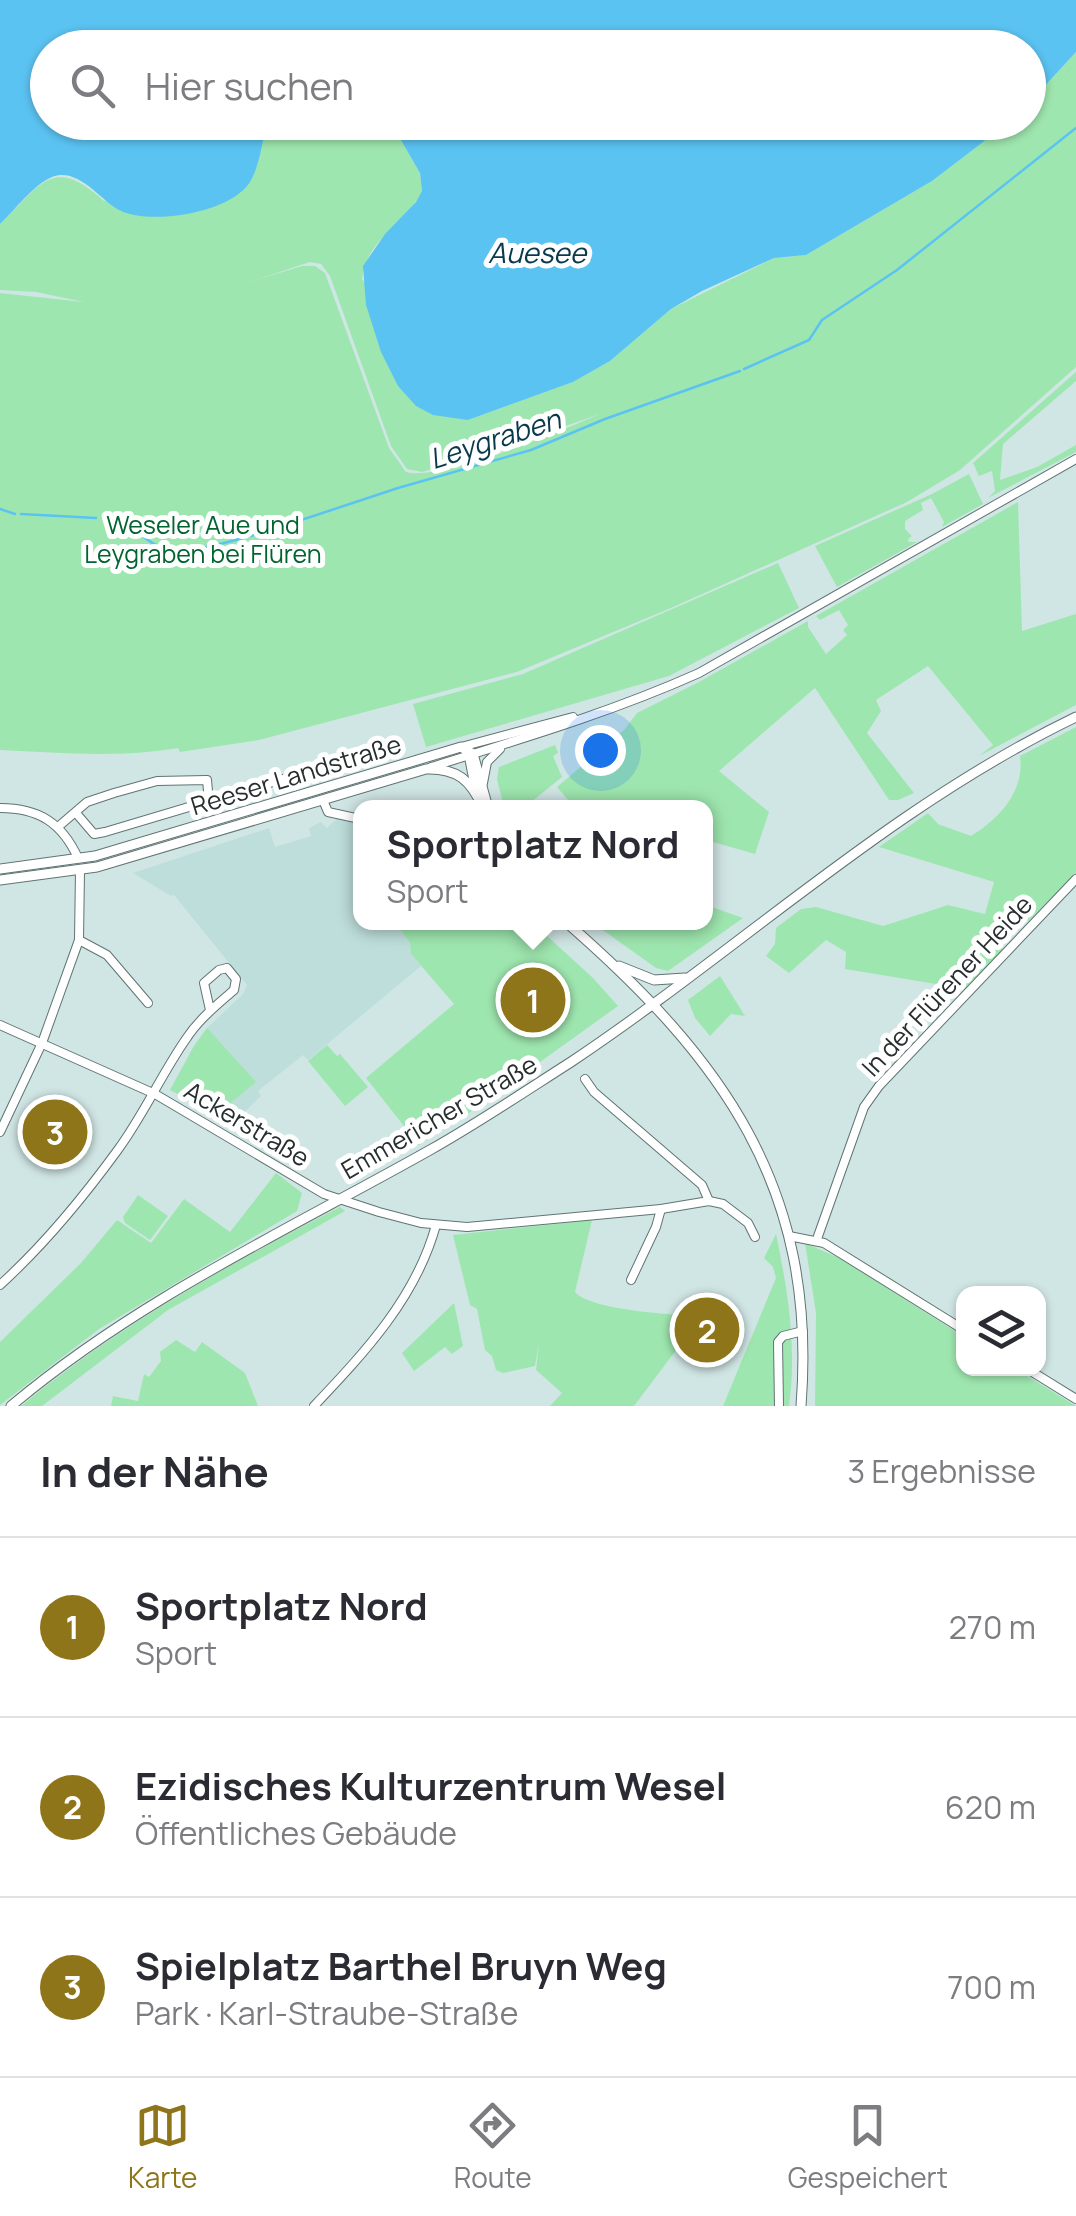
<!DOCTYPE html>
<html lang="de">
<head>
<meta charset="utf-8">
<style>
  :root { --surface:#fff; --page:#f7f7f7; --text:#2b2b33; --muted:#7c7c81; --line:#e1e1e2; --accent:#8f751a }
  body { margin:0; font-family:Manrope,sans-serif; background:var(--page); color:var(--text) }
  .controls { position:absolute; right:30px; bottom:30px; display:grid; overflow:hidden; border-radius:20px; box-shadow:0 2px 8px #0004 }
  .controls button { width:90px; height:90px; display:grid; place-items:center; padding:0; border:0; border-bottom:2px solid var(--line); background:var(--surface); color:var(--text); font:50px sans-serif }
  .you { position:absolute; left:600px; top:750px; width:35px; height:35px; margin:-25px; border:8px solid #fff; border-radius:50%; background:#1a73e8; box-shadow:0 0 0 15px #1a73e833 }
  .badge { display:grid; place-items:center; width:65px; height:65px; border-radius:50%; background:var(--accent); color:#fff; font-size:32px; font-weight:700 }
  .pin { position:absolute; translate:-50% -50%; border:5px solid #fff; box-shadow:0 2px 10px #0006 }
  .popup { position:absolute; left:353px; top:800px; width:360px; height:130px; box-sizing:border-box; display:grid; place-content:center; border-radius:20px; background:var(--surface); filter:drop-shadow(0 2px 8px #0005); font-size:32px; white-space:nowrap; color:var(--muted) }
  .popup b { font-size:38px; color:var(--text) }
  .popup::after { content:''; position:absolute; left:50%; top:100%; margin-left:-20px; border:20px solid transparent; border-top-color:var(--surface) }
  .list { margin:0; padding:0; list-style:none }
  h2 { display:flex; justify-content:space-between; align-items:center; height:130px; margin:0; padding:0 40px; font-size:42px }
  h2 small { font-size:32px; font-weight:400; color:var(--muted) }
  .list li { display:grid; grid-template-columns:65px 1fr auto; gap:30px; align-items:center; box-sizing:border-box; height:180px; padding:0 40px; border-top:2px solid var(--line) }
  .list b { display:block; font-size:38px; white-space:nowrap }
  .list p { margin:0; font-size:32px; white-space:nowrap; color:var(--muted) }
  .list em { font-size:32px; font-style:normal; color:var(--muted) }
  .icon { flex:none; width:55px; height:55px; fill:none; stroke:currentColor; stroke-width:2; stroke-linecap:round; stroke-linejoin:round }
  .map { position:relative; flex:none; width:1076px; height:1406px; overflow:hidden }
  .search { position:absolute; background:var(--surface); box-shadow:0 2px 8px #0004; left:30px; right:30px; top:30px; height:110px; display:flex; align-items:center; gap:25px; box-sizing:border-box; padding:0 35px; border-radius:55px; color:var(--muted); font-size:38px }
  .sheet { height:670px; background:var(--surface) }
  nav { display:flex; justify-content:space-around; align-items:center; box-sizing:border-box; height:140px; border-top:2px solid var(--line); background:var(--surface); font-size:28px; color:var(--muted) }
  nav a { display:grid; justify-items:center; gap:5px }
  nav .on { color:var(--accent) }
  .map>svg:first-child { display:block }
  .built { fill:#bededb }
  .green { fill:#9ee6af; fill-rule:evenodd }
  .water { fill:#5bc3f2 }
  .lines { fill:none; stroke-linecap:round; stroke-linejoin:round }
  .stream { stroke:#5bc3f2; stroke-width:2.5 }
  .minor-casing { stroke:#607472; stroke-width:10 }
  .major-casing { stroke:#607472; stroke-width:11 }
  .minor { stroke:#fff; stroke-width:8 }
  .major { stroke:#fff; stroke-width:9 }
  .labels { text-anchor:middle; stroke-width:10; stroke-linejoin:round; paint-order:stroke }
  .park-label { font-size:25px; fill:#016530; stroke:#fff }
  .street-label { font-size:25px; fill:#262e2e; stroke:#fff }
  .water-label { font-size:28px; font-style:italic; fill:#09394c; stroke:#fff }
</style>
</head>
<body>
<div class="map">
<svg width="1076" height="1406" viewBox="0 0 1076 1406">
  <rect width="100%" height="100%" fill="#d0e6e5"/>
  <path class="built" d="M339 816 360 821V922L406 923 399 928 410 943 411 954 421 966 308 1060 303 1055 258 1091 261 1096 232 1124 170 1090 194 1046 207 1028 243 994 247 985 174 895 171 896 133 873 269 828 275 847 311 836 309 828 321 822 327 828Z"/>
  <g class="green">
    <path d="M1076 52V367L960 470 907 502 671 608 517 672 259 740 180 752 178 748C121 758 59 753 0 750V293L84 302 36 292 0 290V224C41 185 52 154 104 201L256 168 267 123H391L420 173 422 192C405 223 366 240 362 279L468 420 573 382 610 361 671 309 774 258 806 255 932 181 1008 123 1028 122 1029 103ZM310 262 321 264 330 276 391 446 407 469 422 472 483 455 600 414C562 430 441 482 406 472L389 448 325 273 315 266H302L246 283Z"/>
    <path d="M1076 372V381L1003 444 1000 480 1037 467 1076 445V452L988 498 995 491 992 471 979 476 973 463Z"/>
    <path d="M969 474 983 504 942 527 944 522 931 498 921 503 923 510 905 521V529L912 536 908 539 909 542H917L837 587 815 546 932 494Z"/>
    <path d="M1018 502 1022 631 1076 614V705L979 756 993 745 928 666 876 700 881 711 867 733 914 793 898 800H889L815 688 719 771 769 812 755 854 706 840V808H612L603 804 600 807H574L557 787 624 730 637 713 699 682 808 621V627L826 654 847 635 843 630 848 625 839 610 820 620 816 616Z"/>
    <path d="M778 563 799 608 669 676 426 747 413 704 523 674Z"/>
    <path d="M1076 727V874L1028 921 1008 910 999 932 994 930 989 938 1003 949 966 989 845 969 846 952 826 940 789 973 766 956 775 944 776 928 801 909 816 907 883 926 948 905 985 914 994 882 879 847 928 813 938 824 971 836C999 819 1025 791 1020 756Z"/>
    <path d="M555 745 558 753 553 756 562 777 525 807H504L497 779 499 767Z"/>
    <path d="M706 905 743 918 668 971 656 968 593 923 706 922Z"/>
    <path d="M406 922 533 923 593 978 618 1006 469 1113 419 1145 366 1078 454 1004 411 954 410 943 399 928Z"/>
    <path d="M720 976 745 1016 731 1014 710 1036 695 1018 688 1000Z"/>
    <path d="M207 1028 256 1082 217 1114 170 1090 194 1046Z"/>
    <path d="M327 1045 337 1056 340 1054 368 1087 345 1106 308 1061Z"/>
    <path d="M276 1173 302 1193 297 1211 99 1329 0 1405V1342L81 1263 117 1220 151 1243 184 1199 230 1232Z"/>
    <path d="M138 1195 168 1216 150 1240 125 1223 123 1217Z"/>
    <path d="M340 1207 345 1211 168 1310 42 1406H21C119 1325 228 1265 340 1207Z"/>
    <path d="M592 1220 575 1292C592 1311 673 1314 701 1317L634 1406H550L562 1393 536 1370 539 1343 535 1366 503 1373 496 1370 492 1356 485 1350 477 1309 470 1305 453 1235Z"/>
    <path d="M776 1234C788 1291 797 1347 789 1406H723L776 1278 773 1267 764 1258Z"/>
    <path d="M805 1243 839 1258 963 1336 964 1368 1016 1369 1076 1406H815L816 1313Z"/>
    <path d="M454 1303 463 1346 452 1354 445 1347 414 1371 402 1353Z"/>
    <path d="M176 1340 195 1352 202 1342 245 1373 258 1406H111L113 1396 138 1401 144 1374 149 1377 161 1361 160 1352Z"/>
  </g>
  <g class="water">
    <path d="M0 0H1076V52L1029 103 1028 48H48V122L267 123C262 142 260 165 250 182 231 213 150 226 119 210 99 199 78 167 52 177 33 185 15 210 0 224Z"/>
    <path d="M391 123H1008L932 181 806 255 774 258 702 291 671 309 610 361 573 382 468 420 433 415 416 406 398 386 381 352 366 305 363 266 385 234 416 202 422 191 420 173Z"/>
  </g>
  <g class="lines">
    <g class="stream">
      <path d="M744 369 809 340 822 320 897 270 1076 128"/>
      <path d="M0 509 15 514"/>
      <path d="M21 514 96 518"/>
      <path d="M104 518C133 522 146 545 167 549 189 554 232 541 254 535"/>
      <path d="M259 534 398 488 531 450 605 419 740 371"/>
    </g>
    <g class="minor-casing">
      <g id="minor">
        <path d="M461 747 573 717"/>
        <path d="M468 752 475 788"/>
        <path d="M431 767C521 739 612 712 699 673L1076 459"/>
        <path d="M483 783 487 762 500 749"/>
        <path d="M323 800 328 812 360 819"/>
        <path d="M0 808C39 808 62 823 78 858"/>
        <path d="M76 813 94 834 105 832 387 748"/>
        <path d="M59 826 87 802 114 793 157 781 207 780 209 802"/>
        <path d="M79 940 107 955 148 1003"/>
        <path d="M0 1025 155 1094 324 1194 379 1212 421 1223 467 1227 661 1209 709 1201 723 1204 748 1223 755 1237"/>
        <path d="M585 1079 594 1092 702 1185 709 1201"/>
        <path d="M0 1132 42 1043 79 940 80 870"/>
        <path d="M789 1236 824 1243 964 1330"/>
        <path d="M817 1239 864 1107 879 1086 1076 879"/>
        <path d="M631 1280 656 1227 661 1209"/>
        <path d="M0 1285C44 1245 82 1199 117 1151 143 1116 161 1075 186 1039 199 1019 217 1005 234 990L236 979 227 968 219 970 204 983 210 1010"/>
        <path d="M1026 1368 1076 1399"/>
        <path d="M314 1406C365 1352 416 1298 436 1225"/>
        <path d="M779 1406 778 1342 783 1336 803 1331"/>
      </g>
    </g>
    <g class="major-casing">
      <g id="major">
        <path d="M0 869 95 856 461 747 473 754 488 808"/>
        <path d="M0 880 97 867 426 769C457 768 471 780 483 808"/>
        <path d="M566 922C723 1059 818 1188 801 1406"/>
        <path d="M619 966 654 980 685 978"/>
        <path d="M11 1406C138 1299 286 1231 430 1150 478 1123 524 1092 571 1062 740 949 891 806 1076 717"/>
      </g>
    </g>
    <use href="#minor" class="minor"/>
    <use href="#major" class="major"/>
  </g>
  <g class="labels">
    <g class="park-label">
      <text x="203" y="534">Weseler Aue und<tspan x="203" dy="29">Leygraben bei Flüren</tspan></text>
    </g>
    <g class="street-label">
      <text transform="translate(296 775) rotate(-17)" y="9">Reeser Landstraße</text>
      <text transform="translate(947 986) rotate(-47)" y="9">In der Flürener Heide</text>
      <text transform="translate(439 1117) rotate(-30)" y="9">Emmericher Straße</text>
      <text transform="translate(247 1124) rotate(31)" y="9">Ackerstraße</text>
    </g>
    <g class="water-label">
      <text x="537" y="263">Auesee</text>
      <text transform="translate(495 439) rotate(-18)" y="10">Leygraben</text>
    </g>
  </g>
</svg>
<div class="controls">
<button><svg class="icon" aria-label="layers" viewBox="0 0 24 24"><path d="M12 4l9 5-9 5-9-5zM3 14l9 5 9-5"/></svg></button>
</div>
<div class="you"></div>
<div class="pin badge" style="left:533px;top:1000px">1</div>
<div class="popup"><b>Sportplatz Nord</b>Sport</div>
<div class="pin badge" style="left:707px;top:1330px">2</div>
<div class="pin badge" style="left:55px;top:1132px">3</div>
<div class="search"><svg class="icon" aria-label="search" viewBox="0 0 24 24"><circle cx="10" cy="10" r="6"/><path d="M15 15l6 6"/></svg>Hier suchen</div>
</div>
<section class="sheet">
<h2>In der Nähe<small>3 Ergebnisse</small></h2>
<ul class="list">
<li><span class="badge">1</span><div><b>Sportplatz Nord</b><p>Sport</p></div><em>270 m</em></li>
<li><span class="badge">2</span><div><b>Ezidisches Kulturzentrum Wesel</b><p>Öffentliches Gebäude</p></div><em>620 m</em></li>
<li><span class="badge">3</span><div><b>Spielplatz Barthel Bruyn Weg</b><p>Park · Karl-Straube-Straße</p></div><em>700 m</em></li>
</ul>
</section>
<nav>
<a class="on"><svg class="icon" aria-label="map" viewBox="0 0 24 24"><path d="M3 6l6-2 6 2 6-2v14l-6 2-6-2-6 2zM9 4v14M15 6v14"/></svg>Karte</a>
<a><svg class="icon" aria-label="directions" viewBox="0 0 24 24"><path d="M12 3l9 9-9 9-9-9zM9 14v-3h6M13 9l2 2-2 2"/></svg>Route</a>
<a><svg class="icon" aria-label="saved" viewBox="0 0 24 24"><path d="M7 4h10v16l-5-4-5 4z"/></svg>Gespeichert</a>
</nav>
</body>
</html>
